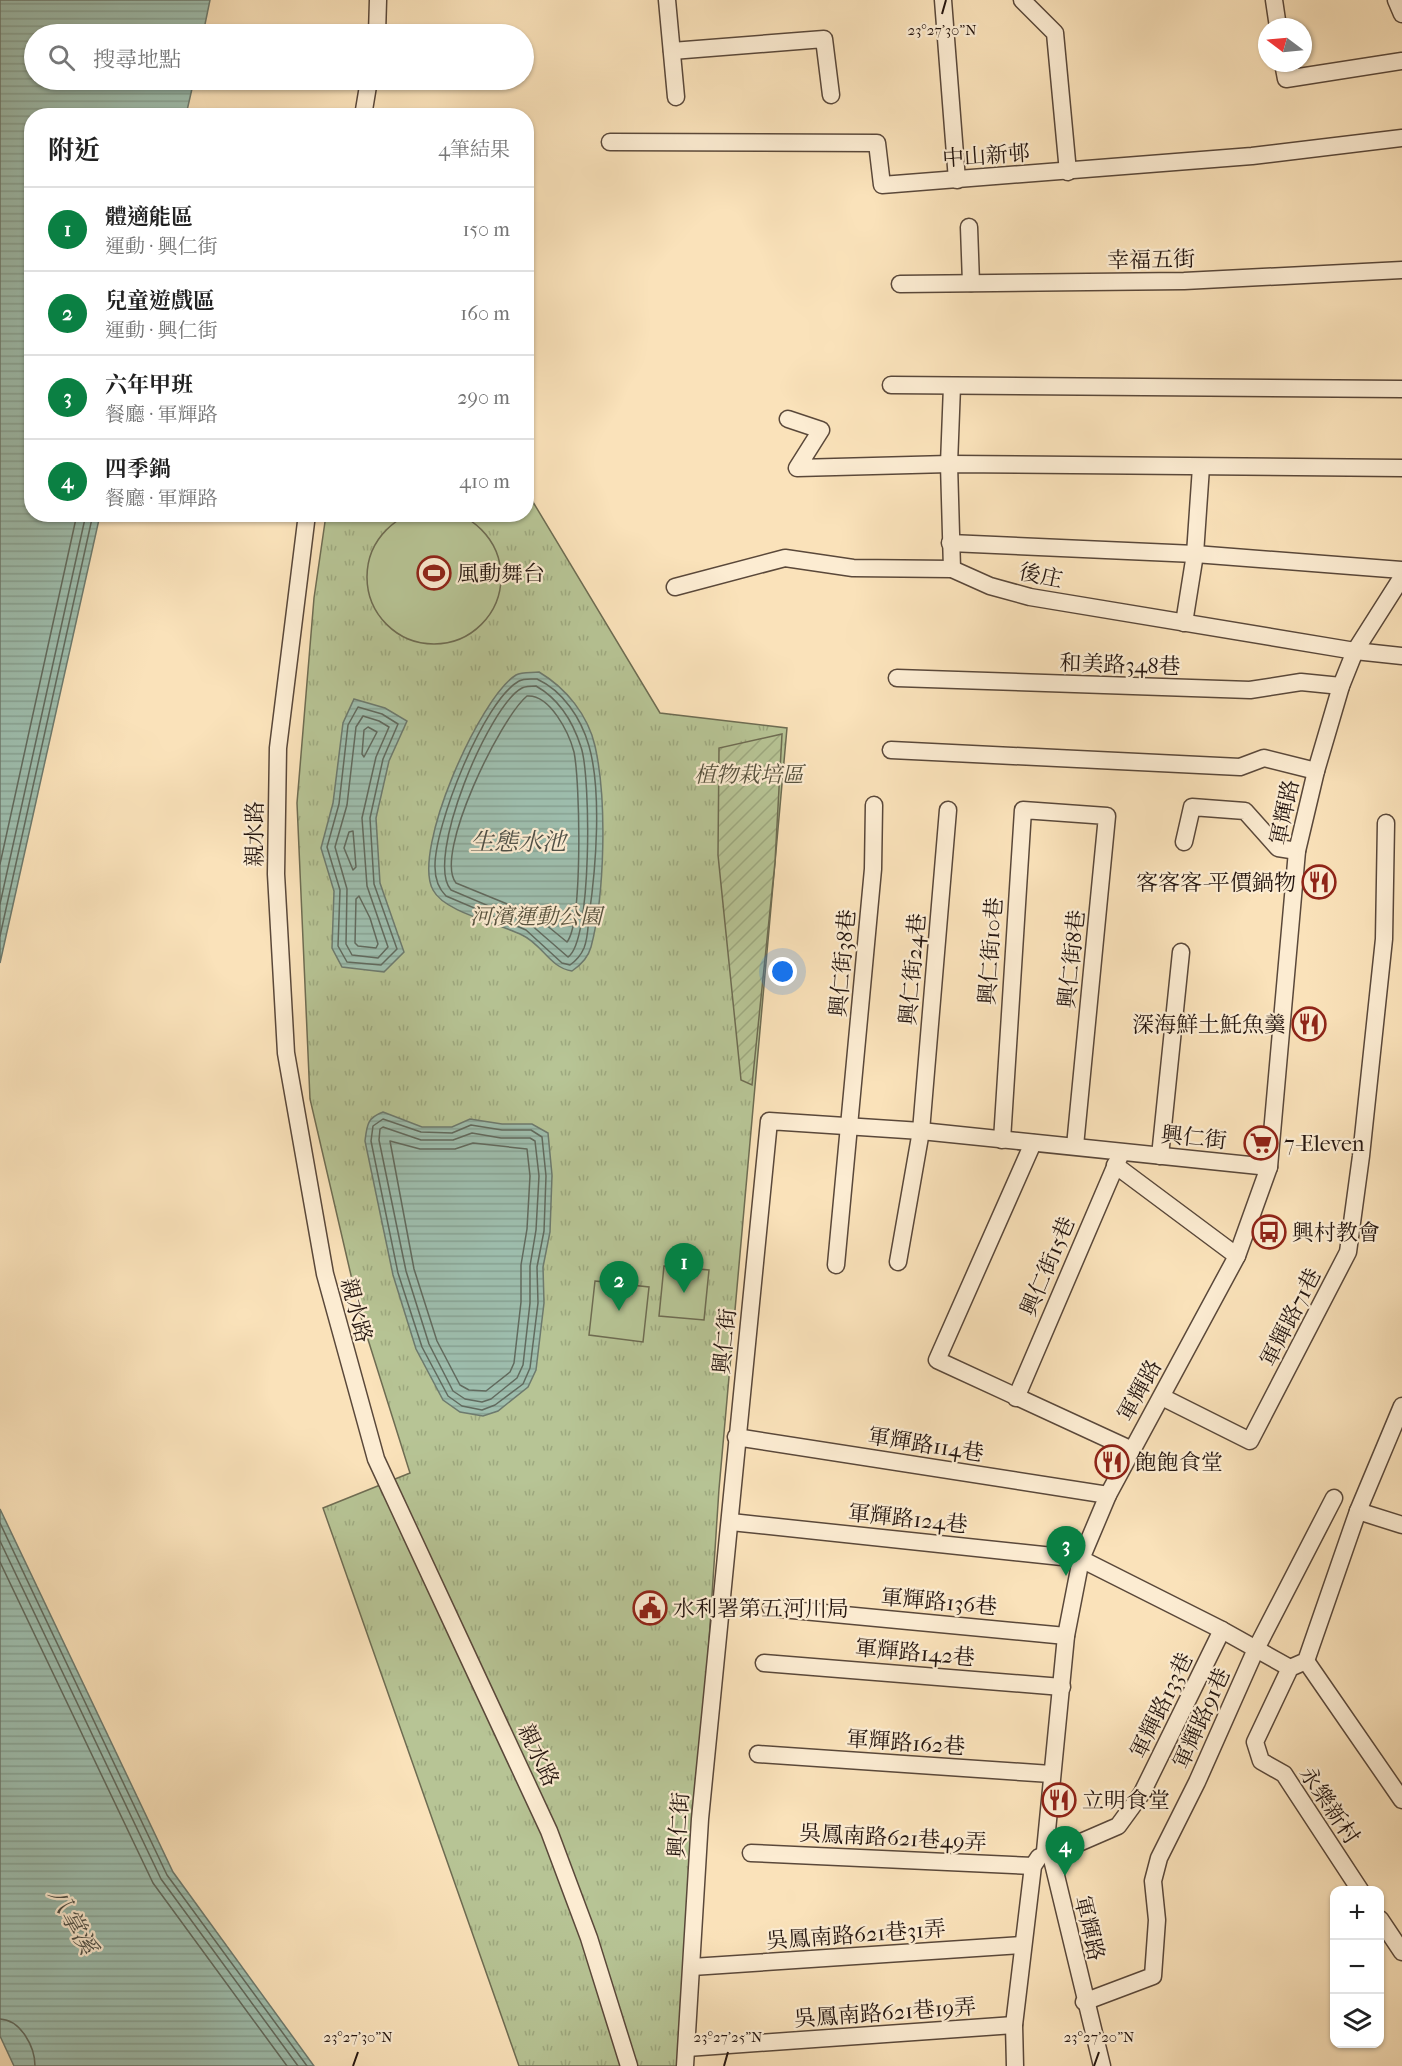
<!DOCTYPE html>
<html lang="zh-TW">
<head>
<meta charset="utf-8">
<style>
  :root { --surface:#fff; --page:#f2f2f2; --text:#222; --muted:#767676; --line:#e0e0e0; --accent:#0b8043 }
  body { margin:0; font-family:"IM FELL French Canon","Noto Serif TC",serif; background:var(--page); color:var(--text) }
  .controls { position:absolute; right:18px; bottom:18px; display:grid; overflow:hidden; border-radius:12px; box-shadow:0 2px 4px #0004 }
  .controls button { width:54px; height:54px; display:grid; place-items:center; padding:0; border:0; border-bottom:2px solid var(--line); background:var(--surface); color:var(--text); font:30px sans-serif }
  .compass { position:absolute; left:1258px; top:18px; width:54px; height:54px; border-radius:50%; background:var(--surface); box-shadow:0 2px 4px #0004; rotate:286deg }
  .you { position:absolute; left:783px; top:972px; width:21px; height:21px; margin:-15px; border:4px solid #fff; border-radius:50%; background:#1a73e8; box-shadow:0 0 0 9px #1a73e833 }
  .badge { display:grid; place-items:center; width:39px; height:39px; border-radius:50%; background:var(--accent); color:#fff; font-size:20px; font-weight:700 }
  .pin { position:absolute; translate:-50% -50px; filter:drop-shadow(0 2px 3px #0008) }
  .pin::after { content:''; position:absolute; top:32px; width:21px; height:18px; background:inherit; clip-path:polygon(0 0,100% 0,50% 100%) }
  .list { margin:0; padding:0; list-style:none }
  h2 { display:flex; justify-content:space-between; align-items:center; height:78px; margin:0; padding:0 24px; font-size:26px }
  h2 small { font-size:20px; font-weight:400; color:var(--muted) }
  .list li { display:grid; grid-template-columns:39px 1fr auto; gap:18px; align-items:center; box-sizing:border-box; height:84px; padding:0 24px; border-top:2px solid var(--line) }
  .list b { display:block; font-size:22px; white-space:nowrap }
  .list p { margin:0; font-size:20px; white-space:nowrap; color:var(--muted) }
  .list em { font-size:20px; font-style:normal; color:var(--muted) }
  .icon { flex:none; width:33px; height:33px; fill:none; stroke:currentColor; stroke-width:2; stroke-linecap:round; stroke-linejoin:round }
  .map { position:relative; flex:none; width:1402px; height:2066px; overflow:hidden }
  .search { position:absolute; background:var(--surface); box-shadow:0 2px 4px #0004; left:24px; top:24px; width:510px; height:66px; display:flex; align-items:center; gap:15px; box-sizing:border-box; padding:0 21px; border-radius:33px; color:var(--muted); font-size:22px }
  .panel { position:absolute; background:var(--surface); box-shadow:0 2px 4px #0004; left:24px; top:108px; width:510px; height:414px; border-radius:24px }
  .map>svg:first-child { display:block }
  .park { fill:url(#park-tufts); stroke:#6e6c52; stroke-width:1.5 }
  .garden { fill:url(#garden-furrows); stroke:#6e6c52; stroke-width:1.5 }
  .pitch { fill:#b7c495; stroke:#6e6c52; stroke-width:1.5 }
  .water { fill:url(#water-rules); stroke:#6d7a6e; stroke-width:1.5 }
  .lines { fill:none; stroke-linecap:round; stroke-linejoin:round }
  .shore { stroke:#616a5e; stroke-width:1.5 }
  .minor-casing { stroke:#5a483a; stroke-width:19 }
  .minor { stroke:#fcecd2; stroke-width:16 }
  .ticks { fill:none; stroke:#24150f; stroke-width:2 }
  .labels { text-anchor:middle; stroke-width:4.5; stroke-linejoin:round; paint-order:stroke }
  .street-label { font-size:22px; fill:#24150f; stroke:#fcecd2 }
  .poi-label { font-size:22px; fill:#24150f; stroke:#fcecd2; text-anchor:start }
  .park-label { font-size:22px; font-style:italic; fill:#57523e; stroke:#fcecd2 }
  .water-label { font-size:24px; font-style:italic; fill:#4f5047; stroke:#fcecd2 }
  .ticks-label { font-size:15px; text-anchor:middle; fill:#24150f; stroke:#fcecd2; stroke-width:4.5; stroke-linejoin:round; paint-order:stroke }
</style>
</head>
<body>
<div class="map">
<svg width="1402" height="2066" viewBox="0 0 1402 2066">
  <defs>
    <pattern id="park-tufts" width="24" height="20" patternUnits="userSpaceOnUse" patternTransform="scale(1.5)"><rect width="24" height="20" fill="#b7c495"/><path d="M3 7l-1-3M5 7V3M7 7l1-3M15 17l-1-3M17 17v-4M19 17l1-3" fill="none" stroke="#9da87f"/></pattern>
    <pattern id="garden-furrows" width="10" height="10" patternUnits="userSpaceOnUse" patternTransform="scale(1.5)"><rect width="10" height="10" fill="#b7c495"/><path d="M-1 1l2-2M0 10L10 0M9 11l2-2" fill="none" stroke="#9da87f"/></pattern>
    <pattern id="water-rules" width="6" height="5" patternUnits="userSpaceOnUse" patternTransform="scale(1.5)"><rect width="6" height="5" fill="#9ebeae"/><path d="M0 2.5h6" fill="none" stroke="#88a294"/></pattern>
  </defs>
  <rect width="100%" height="100%" fill="#fae2ba"/>
  <filter id="stains"><feTurbulence type="fractalNoise" baseFrequency=".00333" numOctaves="4"/><feColorMatrix values="0 0 0 0 .2 0 0 0 0 .09 0 0 0 0 .02 0 0 0 .5 -.17"/></filter>
  <radialGradient id="worn" r=".72"><stop offset=".6" stop-color="#630" stop-opacity="0"/><stop offset="1" stop-color="#630" stop-opacity=".3"/></radialGradient>
  <path class="park" d="M527 492 660 713 787 728 719 1489 681 2066H519L323 1508 410 1473 360 1314 310 1099 297 803 314 598 326 515 526 514Z"/>
  <path class="garden" d="M782 734 775 862 752 1085 741 1080 718 855 719 748Z"/>
  <g class="pitch">
    <circle cx="434" cy="577" r="67"/>
    <path d="M664 1266 709 1270 704 1320 659 1316Z"/>
    <path d="M595 1281 649 1287 643 1342 589 1335Z"/>
  </g>
  <g class="water">
    <path d="M0 0H210L203 34H34V80H194L186 115 32 116V514L100 515 0 963Z"/>
    <path d="M539 672C566 688 588 715 595 746 607 799 605 894 591 947 588 958 581 965 572 971 550 968 542 944 522 935 499 923 445 913 433 890 411 851 480 697 516 675 522 672 532 673 539 672Z"/>
    <path d="M354 699 385 708 407 721 389 761 376 818 380 883 404 952 384 972 342 967 332 948 334 891 321 848 333 803 343 723Z"/>
    <path d="M383 1112 422 1127H452L470 1119 502 1124H532L548 1133 552 1175 550 1232 543 1267 544 1303 536 1370 528 1387 498 1411 483 1416 460 1412 443 1400 416 1349 393 1275 365 1141C367 1125 367 1118 383 1112Z"/>
    <path d="M0 1509 173 1872 314 2066H14L0 2036Z"/>
  </g>
  <g class="lines">
    <g class="shore">
      <path d="M537 679C563 691 581 718 589 746 602 792 596 868 589 916 588 926 588 938 584 948 581 955 577 960 570 965L562 963 526 930 446 896C438 888 435 879 435 867 434 827 483 701 519 681 524 678 531 679 537 679Z"/>
      <path d="M536 686C559 699 573 722 581 747 591 776 592 942 568 957L529 923 451 890C424 860 489 705 522 688 526 686 532 686 536 686Z"/>
      <path d="M527 696C550 694 569 733 574 752 580 781 583 922 567 942L534 915 456 883C433 855 501 717 527 696Z"/>
      <path d="M358 707 382 714 398 724 383 759 370 818 374 884 397 949 381 965 347 962 338 946 340 890 327 847 339 804 348 725Z"/>
      <path d="M363 716 379 721 389 727 376 757 362 818 367 886 388 947 378 958 352 955 346 944 347 889 335 847 347 805 356 727Z"/>
      <path d="M368 727 377 732 364 757 362 754 364 730Z"/>
      <path d="M353 831 356 867 353 870 344 848 349 832Z"/>
      <path d="M0 864 77 514"/>
      <path d="M359 896 370 918 378 944 376 948 358 946 355 943 356 899Z"/>
      <path d="M0 904 86 514"/>
      <path d="M0 936 93 514"/>
      <path d="M383 1119 421 1132 452 1133 471 1125 502 1130H531L542 1137 546 1176 544 1231 537 1267 538 1303 530 1368 523 1384 495 1405 482 1410 462 1406 448 1396 422 1347 398 1273 371 1141 373 1126Z"/>
      <path d="M383 1127 421 1140H453L472 1133 501 1138H530L535 1141 539 1176 536 1230 530 1266V1303L523 1365 517 1378 491 1399 482 1402 465 1399 453 1391 429 1344 406 1271 379 1140 380 1129Z"/>
      <path d="M390 1141 420 1149H455L473 1143 527 1149 530 1176 527 1229 521 1265V1302L514 1363 510 1372 486 1391 469 1390 460 1385 437 1341 414 1269Z"/>
      <path d="M0 1523 167 1875 307 2066"/>
      <path d="M0 1541 161 1879 298 2066"/>
      <path d="M0 1562 153 1883 287 2066"/>
      <path d="M0 2019C21 2020 35 2047 35 2066"/>
    </g>
    <g class="minor-casing">
      <g id="minor">
        <path d="M667 0 676 97"/>
        <path d="M943 0 957 180"/>
        <path d="M1022 0 1055 33 1068 172"/>
        <path d="M1274 0 1278 27"/>
        <path d="M1396 0 1402 14"/>
        <path d="M377 34 378 0"/>
        <path d="M672 51 824 39 831 95"/>
        <path d="M1283 63 1286 79 1402 61"/>
        <path d="M363 116 369 80"/>
        <path d="M610 142 877 143 882 185 1252 156 1402 138"/>
        <path d="M969 227 971 283"/>
        <path d="M900 284 1184 281 1402 270"/>
        <path d="M891 385 1402 389"/>
        <path d="M788 419 821 430 797 468 949 464 1402 468"/>
        <path d="M307 514 278 748 276 874 286 1053 325 1274 376 1459 549 1831 589 1938 629 2066"/>
        <path d="M950 543 1195 554 1402 570"/>
        <path d="M952 569 949 464 952 386"/>
        <path d="M675 587 785 558 853 568 952 569 990 586 1030 597 1355 651 1402 656"/>
        <path d="M1184 623 1195 554 1201 467"/>
        <path d="M897 678 1250 690 1301 682 1341 686"/>
        <path d="M891 750 1240 767 1264 758 1316 771"/>
        <path d="M1184 842 1192 807 1245 811 1278 848 1297 851"/>
        <path d="M1002 1140 1023 810 1107 816 1075 1146"/>
        <path d="M1033 1143 937 1360 1132 1450"/>
        <path d="M1160 1156 1181 952"/>
        <path d="M1115 1165 1237 1256"/>
        <path d="M898 1262 921 1131 948 810"/>
        <path d="M836 1265 873 869 874 805"/>
        <path d="M1162 1397 1250 1441 1348 1252 1361 1156 1384 939 1386 823"/>
        <path d="M1016 1398 1121 1153"/>
        <path d="M736 1437 1108 1495"/>
        <path d="M1358 1511 1402 1525"/>
        <path d="M731 1522 1081 1559 1222 1630 1290 1668"/>
        <path d="M771 1608 1066 1636"/>
        <path d="M1306 1661 1402 1800"/>
        <path d="M764 1663 1062 1687"/>
        <path d="M758 1754 1051 1774"/>
        <path d="M751 1853 1033 1866"/>
        <path d="M1051 1855 1118 1826 1142 1793 1222 1630"/>
        <path d="M1360 1890 1284 1774 1261 1761 1255 1742 1290 1668 1306 1661 1358 1511 1402 1406"/>
        <path d="M1380 1919 1402 1952"/>
        <path d="M692 1967 1023 1945"/>
        <path d="M1084 2002 1153 1976 1157 1920 1153 1881 1159 1858 1197 1782 1256 1649 1334 1498"/>
        <path d="M687 2048 1014 2025"/>
        <path d="M685 2066 700 1819 769 1121 921 1131 1269 1167"/>
        <path d="M1015 2066 1014 2025 1033 1866 1039 1857"/>
        <path d="M1102 2066 1051 1855 1045 1851 1066 1636 1081 1559 1108 1495 1237 1256 1269 1167 1297 851 1316 771 1341 686 1355 651 1402 577"/>
      </g>
    </g>
    <use href="#minor" class="minor"/>
  </g>
  <path class="ticks" d="M942 14 946 0M353 2066 358 2052M724 2066 728 2052M1094 2066 1099 2052"/>
  <defs>
    <g id="stadium-ring" transform="scale(1.725)"><circle r="9.5" fill="#fcecd2" stroke="#8f2418" stroke-width="1.5"/><path d="M0-5a6.5 5 0 1 0 0 10a6.5 5 0 1 0 0-10ZM-3.5-1.8h7v3.6h-7Z" fill="#8f2418"/></g>
    <g id="restaurant-ring" transform="scale(1.725)"><circle r="9.5" fill="#fcecd2" stroke="#8f2418" stroke-width="1.5"/><path d="M-5-6h1v4h1v-4h1v4h1v-4h1v5L-1.5 .5V6h-2V.5L-5-1ZM5-6V6H3V1.5H1.5Q1.5-4 5-6Z" fill="#8f2418"/></g>
    <g id="supermarket-ring" transform="scale(1.725)"><circle r="9.5" fill="#fcecd2" stroke="#8f2418" stroke-width="1.5"/><path d="M-6-5.5h2.5l.6 2H6L4.5 2H-2.5L-4.4-4H-6ZM-1.5 3.2a1.3 1.3 0 1 0 .1 0ZM3 3.2a1.3 1.3 0 1 0 .1 0Z" fill="#8f2418"/></g>
    <g id="bus-ring" transform="scale(1.725)"><circle r="9.5" fill="#fcecd2" stroke="#8f2418" stroke-width="1.5"/><path d="M-5-6H5V4H4V6H2V4H-2V6H-4V4H-5ZM-3.5-4V0h7V-4ZM-3.5 1.2v1.5H-2V1.2ZM2 1.2v1.5H3.5V1.2Z" fill="#8f2418"/></g>
    <g id="civic-ring" transform="scale(1.725)"><circle r="9.5" fill="#fcecd2" stroke="#8f2418" stroke-width="1.5"/><path d="M-.6-6.5H3V-4.5H.6V-3L4-1V1h2V6H-6V1h2V-1L-.6-3ZM-1.2 2.5V6h2.4V2.5Z" fill="#8f2418"/></g>
  </defs>
  <g fill-rule="evenodd">
    <use href="#stadium-ring" x="434" y="573"/>
    <use href="#restaurant-ring" x="1319" y="882"/>
    <use href="#restaurant-ring" x="1309" y="1024"/>
    <use href="#supermarket-ring" x="1261" y="1143"/>
    <use href="#bus-ring" x="1269" y="1232"/>
    <use href="#restaurant-ring" x="1112" y="1462"/>
    <use href="#civic-ring" x="650" y="1608"/>
    <use href="#restaurant-ring" x="1059" y="1800"/>
  </g>
  <g class="labels">
    <g class="street-label">
      <text transform="translate(986 155) rotate(-4)" y="8">中山新邨</text>
      <text transform="translate(1151 259) rotate(-1)" y="8">幸福五街</text>
      <text transform="translate(1041 575) rotate(12)" y="8">後庄</text>
      <text transform="translate(1120 664) rotate(2)" y="8">和美路348巷</text>
      <text transform="translate(1284 812) rotate(-78)" y="8">軍輝路</text>
      <text transform="translate(254 834) rotate(-90)" y="8">親水路</text>
      <text transform="translate(990 951) rotate(-86)" y="8">興仁街10巷</text>
      <text transform="translate(1071 959) rotate(-84)" y="8">興仁街8巷</text>
      <text transform="translate(842 963) rotate(-85)" y="8">興仁街38巷</text>
      <text transform="translate(912 969) rotate(-85)" y="8">興仁街24巷</text>
      <text transform="translate(1194 1137) rotate(6)" y="8">興仁街</text>
      <text transform="translate(1047 1266) rotate(-67)" y="8">興仁街15巷</text>
      <text transform="translate(357 1310) rotate(75)" y="8">親水路</text>
      <text transform="translate(1290 1317) rotate(-63)" y="8">軍輝路71巷</text>
      <text transform="translate(724 1341) rotate(-84)" y="8">興仁街</text>
      <text transform="translate(1139 1390) rotate(-61)" y="8">軍輝路</text>
      <text transform="translate(926 1444) rotate(9)" y="8">軍輝路114巷</text>
      <text transform="translate(908 1518) rotate(6)" y="8">軍輝路124巷</text>
      <text transform="translate(939 1601) rotate(5)" y="8">軍輝路136巷</text>
      <text transform="translate(915 1652) rotate(5)" y="8">軍輝路142巷</text>
      <text transform="translate(1161 1705) rotate(-64)" y="8">軍輝路133巷</text>
      <text transform="translate(1201 1718) rotate(-66)" y="8">軍輝路91巷</text>
      <text transform="translate(906 1742) rotate(4)" y="8">軍輝路162巷</text>
      <text transform="translate(539 1755) rotate(65)" y="8">親水路</text>
      <text transform="translate(1330 1805) rotate(56)" y="8">永樂新村</text>
      <text transform="translate(678 1825) rotate(-86)" y="8">興仁街</text>
      <text transform="translate(893 1837) rotate(3)" y="8">吳鳳南路621巷49弄</text>
      <text transform="translate(1090 1928) rotate(77)" y="8">軍輝路</text>
      <text transform="translate(856 1934) rotate(-4)" y="8">吳鳳南路621巷31弄</text>
      <text transform="translate(885 2012) rotate(-4)" y="8">吳鳳南路621巷19弄</text>
    </g>
    <g class="poi-label">
      <text x="457" y="581">風動舞台</text>
      <text x="1296" y="890" text-anchor="end">客客客-平價鍋物</text>
      <text x="1286" y="1032" text-anchor="end">深海鮮土魠魚羹</text>
      <text x="1284" y="1151">7-Eleven</text>
      <text x="1292" y="1240">興村教會</text>
      <text x="1135" y="1470">飽飽食堂</text>
      <text x="673" y="1616">水利署第五河川局</text>
      <text x="1082" y="1808">立明食堂</text>
    </g>
    <g class="park-label">
      <text x="749" y="782">植物栽培區</text>
      <text x="536" y="924">河濱運動公園</text>
    </g>
    <g class="water-label">
      <text x="518" y="850">生態水池</text>
      <text transform="translate(73 1921) rotate(61)" y="8">八掌溪</text>
    </g>
  </g>
  <g class="ticks-label">
    <text x="942" y="35">23°27'30"N</text>
    <text x="358" y="2042">23°27'30"N</text>
    <text x="728" y="2042">23°27'25"N</text>
    <text x="1099" y="2042">23°27'20"N</text>
  </g>
  <rect width="100%" height="100%" filter="url(#stains)"/>
  <rect width="100%" height="100%" fill="url(#worn)"/>
</svg>
<div class="controls">
<button>+</button>
<button>−</button>
<button><svg class="icon" aria-label="layers" viewBox="0 0 24 24"><path d="M12 4l9 5-9 5-9-5zM3 14l9 5 9-5"/></svg></button>
</div>
<svg class="compass" viewBox="-18 -18 36 36"><path d="M0-13l5 13h-10z" fill="#e53935"/><path d="M0 13l5-13h-10z" fill="#767676"/></svg>
<div class="you"></div>
<div class="pin badge" style="left:684px;top:1293px">1</div>
<div class="pin badge" style="left:619px;top:1311px">2</div>
<div class="pin badge" style="left:1066px;top:1576px">3</div>
<div class="pin badge" style="left:1065px;top:1876px">4</div>
<div class="search"><svg class="icon" aria-label="search" viewBox="0 0 24 24"><circle cx="10" cy="10" r="6"/><path d="M15 15l6 6"/></svg>搜尋地點</div>
<section class="panel">
<h2>附近<small>4筆結果</small></h2>
<ul class="list">
<li><span class="badge">1</span><div><b>體適能區</b><p>運動 · 興仁街</p></div><em>150 m</em></li>
<li><span class="badge">2</span><div><b>兒童遊戲區</b><p>運動 · 興仁街</p></div><em>160 m</em></li>
<li><span class="badge">3</span><div><b>六年甲班</b><p>餐廳 · 軍輝路</p></div><em>290 m</em></li>
<li><span class="badge">4</span><div><b>四季鍋</b><p>餐廳 · 軍輝路</p></div><em>410 m</em></li>
</ul>
</section>
</div>
</body>
</html>
